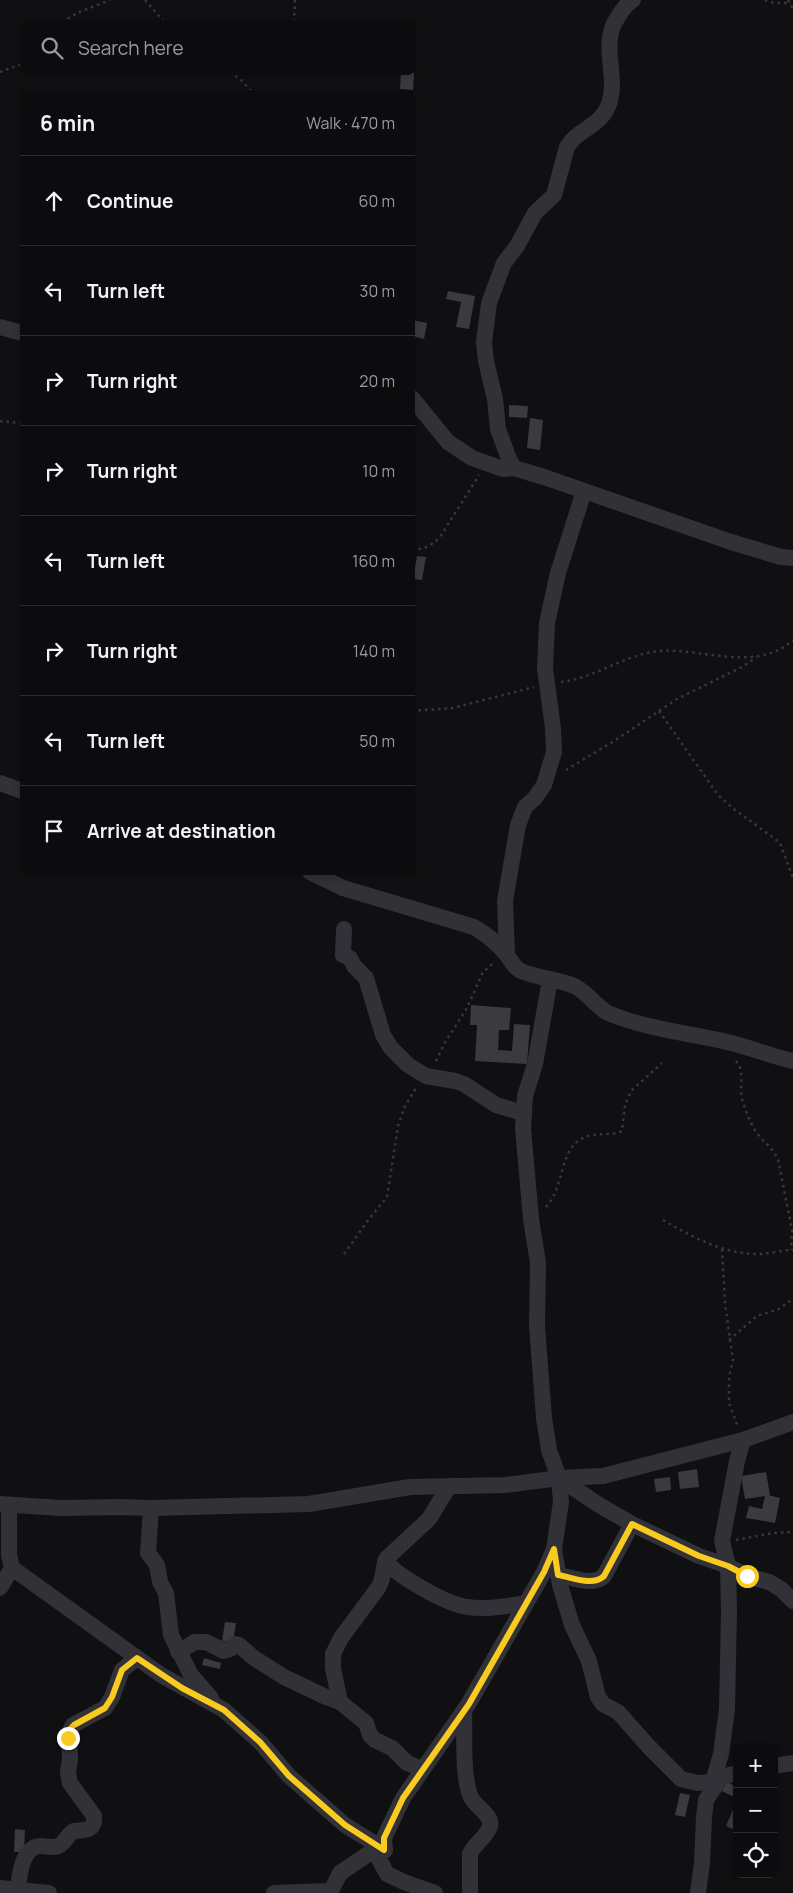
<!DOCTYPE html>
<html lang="en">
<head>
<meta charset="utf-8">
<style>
  :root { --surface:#0c0c0e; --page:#151517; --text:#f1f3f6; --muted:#9a9b9e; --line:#2c2c2e }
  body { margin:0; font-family:Manrope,sans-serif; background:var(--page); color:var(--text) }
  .controls { position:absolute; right:15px; bottom:15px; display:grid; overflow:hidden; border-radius:8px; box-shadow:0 2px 8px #0003 }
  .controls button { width:45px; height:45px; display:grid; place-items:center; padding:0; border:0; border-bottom:1px solid var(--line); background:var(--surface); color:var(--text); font:25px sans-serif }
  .stop { position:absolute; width:15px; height:15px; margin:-11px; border:4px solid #f9cb21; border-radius:50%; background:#fff }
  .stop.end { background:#f9cb21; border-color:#fff; box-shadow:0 1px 5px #0008 }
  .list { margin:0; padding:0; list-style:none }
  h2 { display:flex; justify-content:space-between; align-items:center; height:65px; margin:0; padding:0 20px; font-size:21px }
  h2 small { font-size:16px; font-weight:400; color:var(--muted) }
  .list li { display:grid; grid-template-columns:32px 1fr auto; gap:15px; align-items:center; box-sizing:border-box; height:90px; padding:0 20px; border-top:1px solid var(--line) }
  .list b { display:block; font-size:19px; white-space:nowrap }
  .list em { font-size:16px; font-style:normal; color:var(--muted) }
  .icon { flex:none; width:28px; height:28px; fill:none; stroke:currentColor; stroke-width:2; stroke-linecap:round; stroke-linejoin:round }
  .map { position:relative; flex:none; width:793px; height:1893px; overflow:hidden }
  .search { position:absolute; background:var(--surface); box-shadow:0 2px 8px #0003; left:20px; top:20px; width:395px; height:55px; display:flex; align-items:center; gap:12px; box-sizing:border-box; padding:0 18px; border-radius:8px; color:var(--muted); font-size:19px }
  .panel { position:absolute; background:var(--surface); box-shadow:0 2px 8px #0003; left:20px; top:90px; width:395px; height:785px; border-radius:8px }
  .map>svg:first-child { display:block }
  .building { fill:#3a3a3f }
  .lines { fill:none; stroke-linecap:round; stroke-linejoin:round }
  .path { stroke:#37383e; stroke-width:2.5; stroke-dasharray:2.5 4; stroke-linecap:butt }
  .minor { stroke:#313137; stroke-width:16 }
  .route { stroke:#f9cb21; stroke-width:6 }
</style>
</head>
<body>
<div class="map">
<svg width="793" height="1893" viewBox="0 0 793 1893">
  <rect width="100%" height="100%" fill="#101012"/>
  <g class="building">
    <path d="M401 72 414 73 413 90 400 89Z"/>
    <path d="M448 291 475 296 469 329 456 327 461 302 446 299Z"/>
    <path d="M412 320 427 323 424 339 412 336Z"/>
    <path d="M509 405 528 406 527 418 509 417Z"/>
    <path d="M530 418 543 420 540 450 527 448Z"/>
    <path d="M417 556 426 557 422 580 413 579Z"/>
    <path d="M471 1005 511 1008 509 1030H499L498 1050 512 1051 514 1024 530 1025 527 1064 475 1061 477 1025H470Z"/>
    <path d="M697 1469 699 1487 680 1489 678 1472Z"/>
    <path d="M766 1472 770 1495H768L780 1498 775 1523 746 1518 749 1506 762 1509 765 1496 745 1499 741 1476Z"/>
    <path d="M670 1477 671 1490 656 1492 654 1479Z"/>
    <path d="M225 1622 236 1623 233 1643 222 1641Z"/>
    <path d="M204 1658 221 1663 220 1669 202 1665Z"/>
    <path d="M727 1782 737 1787 736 1798 722 1791Z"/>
    <path d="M680 1793 690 1795 685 1817 675 1815Z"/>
    <path d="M734 1807 737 1808V1831L726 1826Z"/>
    <path d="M15 1829 25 1830 24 1852H14Z"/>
  </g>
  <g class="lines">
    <g class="path">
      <path d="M145 0 164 22"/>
      <path d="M765 0 774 3H791"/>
      <path d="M788 0 793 9"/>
      <path d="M62 22 77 13 110 0"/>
      <path d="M294 22 295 0"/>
      <path d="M0 72 22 64"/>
      <path d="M230 72 240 79 252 92"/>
      <path d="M0 421 22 423"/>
      <path d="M412 550C424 549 431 546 440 537L479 475"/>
      <path d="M561 682C596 678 625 654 660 651 702 648 757 673 793 640"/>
      <path d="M412 711 453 708 534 687"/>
      <path d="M659 711 718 795 735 810 774 838 780 843 793 878"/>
      <path d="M566 770 614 741 677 699 744 666 756 657"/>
      <path d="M436 1061 444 1044 467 1008 483 972 495 962"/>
      <path d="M736 1061C746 1073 738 1088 743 1102 747 1115 752 1128 761 1138 767 1145 774 1150 778 1159L792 1230 791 1250"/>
      <path d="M546 1207C565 1186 559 1152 581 1139 595 1131 610 1137 622 1131L625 1105 631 1091 662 1063"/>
      <path d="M663 1220C694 1238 725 1255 762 1254 772 1253 783 1250 793 1250"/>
      <path d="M722 1249 725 1304 733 1360 729 1377V1403L738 1427"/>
      <path d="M344 1254 369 1219 387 1197 398 1126 405 1106 416 1088"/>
      <path d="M729 1340 757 1316 779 1309 793 1299"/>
      <path d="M736 1540 773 1533 793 1532"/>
    </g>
    <g class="minor">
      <path d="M0 327 22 333"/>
      <path d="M412 398 448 442 472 458 503 469 514 468 547 478 731 542 781 557 793 558"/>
      <path d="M514 468 509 459 498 429 495 399 486 361 484 342 489 303 504 263 517 246 535 213 554 195 567 147C578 128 600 128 609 104 619 75 599 43 618 17 622 10 626 4 633 0"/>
      <path d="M0 783 22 791"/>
      <path d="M310 872 343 888 474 927C486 934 497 943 506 954 511 960 513 967 521 971 537 978 556 979 572 985 587 991 595 1006 608 1013 646 1029 688 1033 727 1042 749 1047 771 1056 793 1061"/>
      <path d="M344 929 343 955 350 958 354 966 366 978 383 1035 391 1048 408 1065 426 1076 455 1081 464 1084 496 1105 523 1113"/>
      <path d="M507 954 505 901 518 825 525 807 535 798 544 785 554 752 553 728 545 668 547 623 558 573 584 491"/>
      <path d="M559 1478 599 1505 632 1524 699 1556 728 1566 747 1576 769 1582 781 1589 793 1601"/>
      <path d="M0 1504 61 1508 119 1507 151 1508 309 1504 410 1487 506 1485 559 1478 603 1476 743 1440 793 1422"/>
      <path d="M9 1506V1555L12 1568 161 1675 224 1710 260 1742 289 1776 345 1825 385 1850"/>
      <path d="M151 1508 148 1553 157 1565 160 1582 166 1593 171 1635 191 1675 211 1698"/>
      <path d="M554 1549 560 1585 572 1625 589 1661 598 1697 603 1704 618 1712 650 1748 681 1779 698 1783 718 1782"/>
      <path d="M385 1561C399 1577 446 1604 467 1607 486 1610 507 1606 526 1603"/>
      <path d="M558 1575C572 1577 592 1587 604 1576L632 1524"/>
      <path d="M0 1588 12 1568"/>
      <path d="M178 1652 195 1642H206L224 1651 230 1649 235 1644 239 1645 254 1658 284 1677 326 1697 340 1702 366 1723 370 1735 375 1740 392 1748 407 1763 422 1769"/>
      <path d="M340 1702 333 1668V1654L341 1638 378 1588C385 1577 382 1567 387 1558L429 1519 449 1486"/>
      <path d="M464 1710C465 1734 462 1774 470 1795 473 1806 493 1814 490 1826 487 1837 474 1844 470 1854V1893"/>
      <path d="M774 1766 793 1763"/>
      <path d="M714 1778H718L737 1773"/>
      <path d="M374 1850 387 1874 404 1882 435 1893"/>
      <path d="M0 1888 49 1893"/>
      <path d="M18 1890C19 1876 22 1846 41 1846 48 1846 55 1849 60 1845 66 1841 68 1834 74 1831 85 1830 96 1831 94 1816L70 1783 68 1773 70 1759 69 1733 73 1725 105 1708 112 1697 122 1670 137 1658"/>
      <path d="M274 1893 331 1891"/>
      <path d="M330 1893 340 1873 374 1850H385L384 1838 403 1798 469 1703 544 1572 554 1549 561 1502 559 1478 549 1450 544 1418 537 1326 538 1263 531 1219 523 1128 525 1096 535 1064 550 980"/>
      <path d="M698 1893 702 1863 704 1817 706 1800 718 1782 714 1778 721 1754 727 1709 729 1611 728 1566 722 1541 737 1461 743 1440"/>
    </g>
  </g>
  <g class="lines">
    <path class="route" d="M68 1738 70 1729 74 1725 105 1708 112 1697 122 1670 137 1658 182 1688 224 1710 260 1742 289 1776 345 1825 384 1850V1838L403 1798 469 1704 544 1572 554 1549 558 1575C572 1577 592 1587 604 1576L632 1524 699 1556 728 1566 747 1576"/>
  </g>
</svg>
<div class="controls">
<button>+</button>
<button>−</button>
<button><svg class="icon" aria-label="locate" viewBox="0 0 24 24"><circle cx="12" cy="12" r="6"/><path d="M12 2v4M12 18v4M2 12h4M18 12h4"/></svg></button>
</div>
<div class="stop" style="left:747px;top:1576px"></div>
<div class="stop end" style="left:68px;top:1738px"></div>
<div class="search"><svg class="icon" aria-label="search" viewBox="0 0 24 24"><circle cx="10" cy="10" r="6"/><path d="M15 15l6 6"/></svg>Search here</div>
<section class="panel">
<h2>6 min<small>Walk · 470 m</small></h2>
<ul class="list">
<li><svg class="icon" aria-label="ahead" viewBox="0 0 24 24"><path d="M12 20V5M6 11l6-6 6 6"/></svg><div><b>Continue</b></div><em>60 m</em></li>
<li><svg class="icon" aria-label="left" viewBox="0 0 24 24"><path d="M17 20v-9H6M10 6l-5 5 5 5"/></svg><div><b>Turn left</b></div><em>30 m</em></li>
<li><svg class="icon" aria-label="right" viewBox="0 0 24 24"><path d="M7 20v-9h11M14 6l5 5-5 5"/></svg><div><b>Turn right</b></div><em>20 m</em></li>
<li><svg class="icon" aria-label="right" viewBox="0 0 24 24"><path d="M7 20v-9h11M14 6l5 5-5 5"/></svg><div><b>Turn right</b></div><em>10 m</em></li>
<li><svg class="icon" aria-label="left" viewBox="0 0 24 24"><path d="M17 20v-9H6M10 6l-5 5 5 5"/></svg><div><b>Turn left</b></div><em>160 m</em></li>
<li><svg class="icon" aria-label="right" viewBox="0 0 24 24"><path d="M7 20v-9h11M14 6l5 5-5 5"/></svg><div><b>Turn right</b></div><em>140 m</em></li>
<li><svg class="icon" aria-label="left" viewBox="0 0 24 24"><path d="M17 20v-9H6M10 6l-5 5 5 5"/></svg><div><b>Turn left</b></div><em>50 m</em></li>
<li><svg class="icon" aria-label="arrive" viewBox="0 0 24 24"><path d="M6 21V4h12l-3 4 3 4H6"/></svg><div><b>Arrive at destination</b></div></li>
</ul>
</section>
</div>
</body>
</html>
